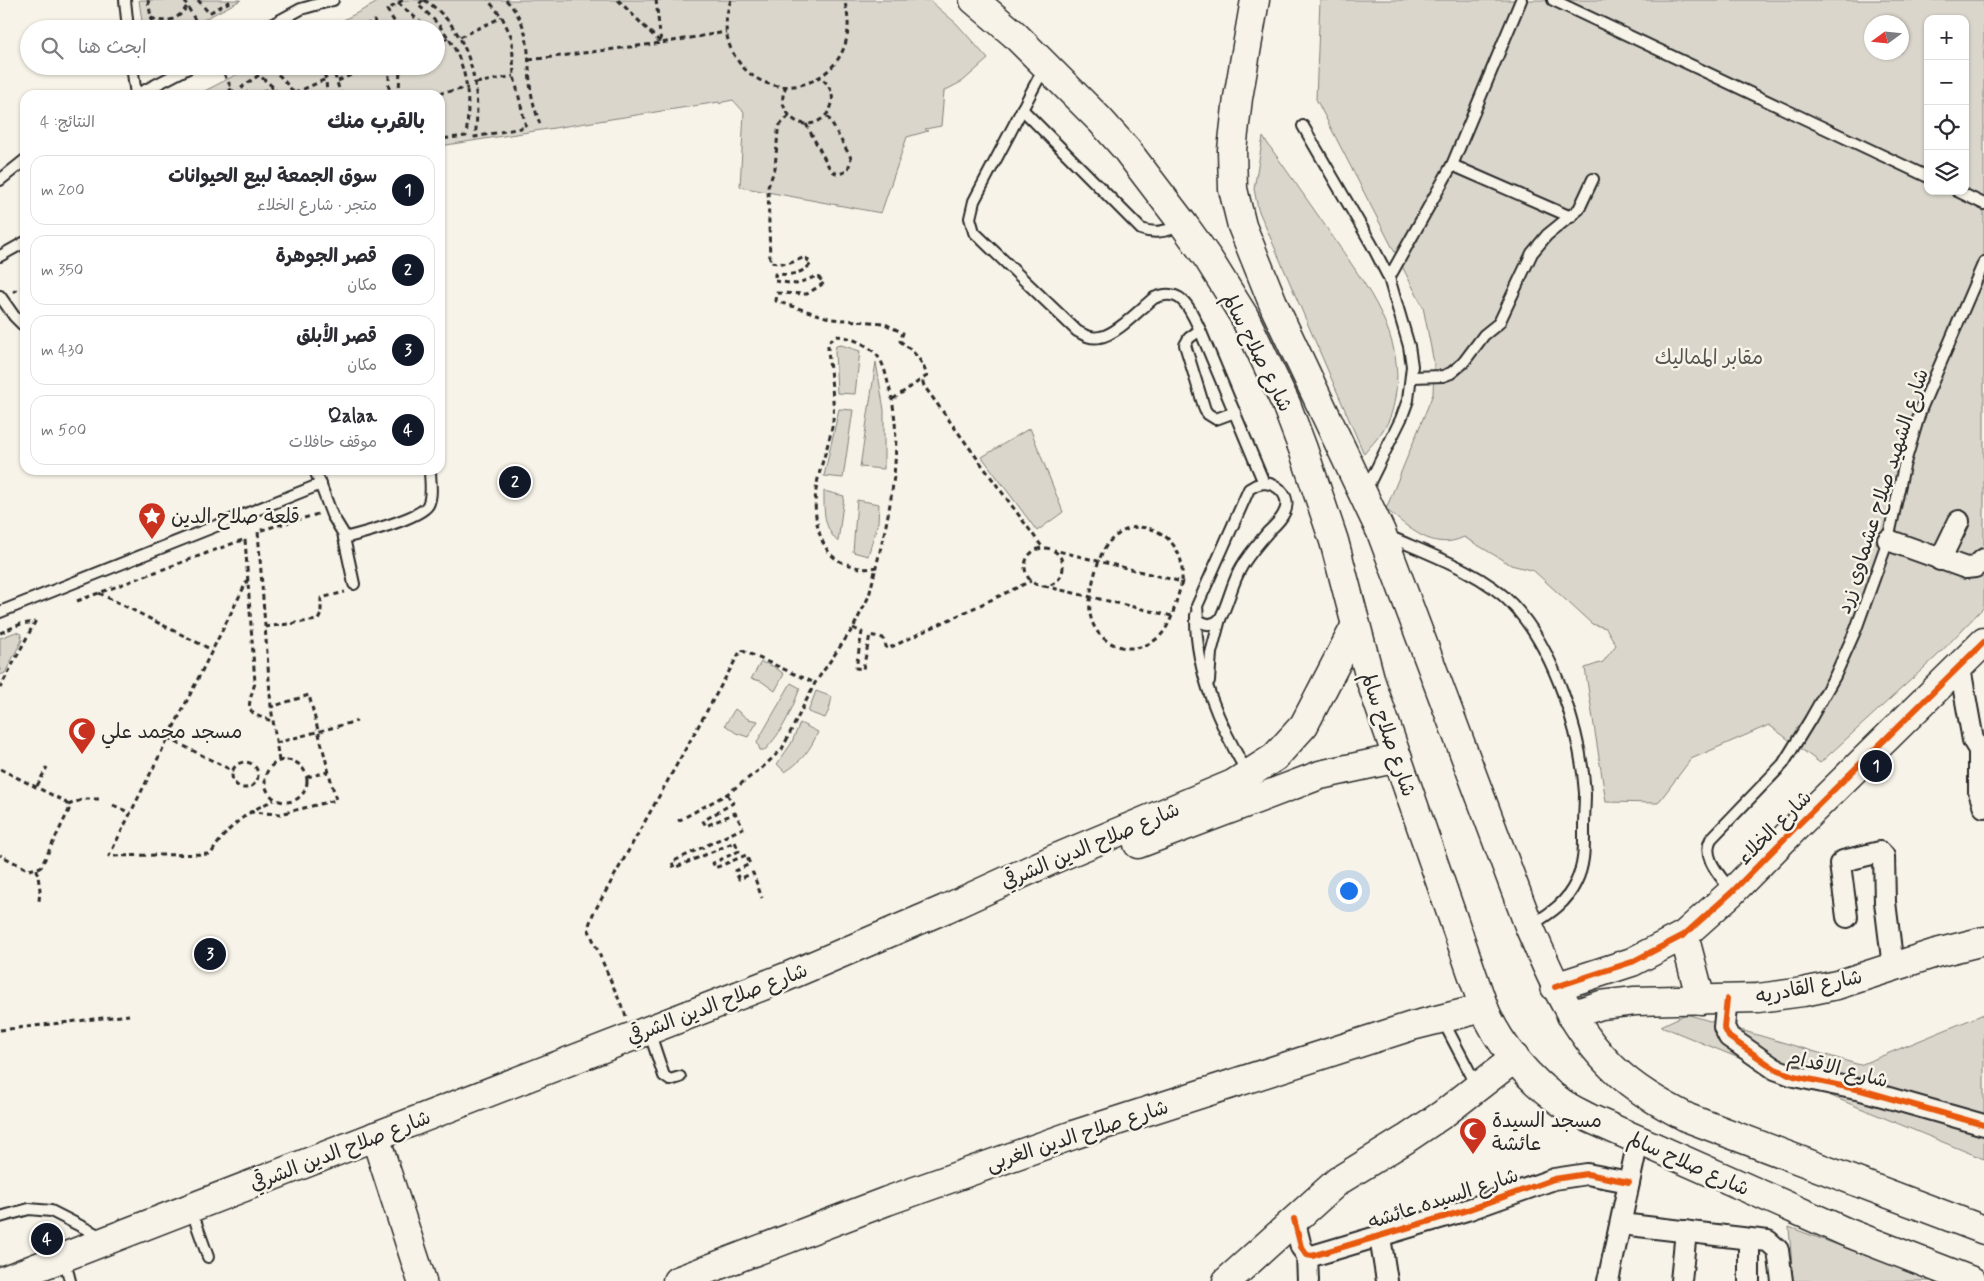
<!DOCTYPE html>
<html lang="ar">
<head>
<meta charset="utf-8">
<style>
  :root { --surface:#fff; --page:#f2f2f3; --text:#2b2b33; --muted:#7c7c81; --line:#e1e1e2; --accent:#111827 }
  body { margin:0; font-family:Mynerve,"Playpen Sans Arabic",sans-serif; background:var(--page); color:var(--text); direction:rtl }
  .controls { position:absolute; right:15px; top:15px; display:grid; overflow:hidden; border-radius:10px; box-shadow:0 1px 4px #0004 }
  .controls button { width:45px; height:45px; display:grid; place-items:center; padding:0; border:0; border-bottom:1px solid var(--line); background:var(--surface); color:var(--text); font:25px sans-serif }
  .compass { position:absolute; left:1864px; top:15px; width:45px; height:45px; border-radius:50%; background:var(--surface); box-shadow:0 1px 4px #0004; rotate:255deg }
  .you { position:absolute; left:1348px; top:890px; width:18px; height:18px; margin:-12px; border:4px solid #fff; border-radius:50%; background:#1a73e8; box-shadow:0 0 0 8px #1a73e833 }
  .badge { display:grid; place-items:center; width:32px; height:32px; border-radius:50%; background:var(--accent); color:#fff; font-size:16px; font-weight:700 }
  .pin { position:absolute; translate:-50% -50%; border:2px solid #fff; box-shadow:0 1px 5px #0006 }
  .list { margin:0; padding:0; list-style:none }
  h2 { display:flex; justify-content:space-between; align-items:center; height:65px; margin:0; padding:0 20px; font-size:21px }
  h2 small { font-size:16px; font-weight:400; color:var(--muted) }
  .list li { display:grid; grid-template-columns:32px 1fr auto; gap:15px; align-items:center; box-sizing:border-box; height:70px; margin:0 10px 10px; padding:0 10px; border:1px solid var(--line); border-radius:15px }
  .list b { display:block; font-size:19px; white-space:nowrap }
  .list p { margin:0; font-size:16px; white-space:nowrap; color:var(--muted) }
  .list em { font-size:16px; font-style:normal; color:var(--muted) }
  .icon { flex:none; width:28px; height:28px; fill:none; stroke:currentColor; stroke-width:2; stroke-linecap:round; stroke-linejoin:round }
  .map { position:relative; flex:none; width:1984px; height:1281px; overflow:hidden; direction:ltr }
  .search { position:absolute; background:var(--surface); box-shadow:0 1px 4px #0004; left:20px; top:20px; width:425px; height:55px; display:flex; align-items:center; gap:12px; box-sizing:border-box; padding:0 18px; border-radius:28px; color:var(--muted); font-size:19px }
  .panel { position:absolute; background:var(--surface); box-shadow:0 1px 4px #0004; left:20px; top:90px; width:425px; height:385px; border-radius:15px; direction:rtl }
  .map>svg:first-child { display:block }
  .green { fill:#dad6cc; stroke:#82807c; fill-rule:evenodd }
  .lines { fill:none; stroke-linecap:round; stroke-linejoin:round }
  .lane-casing { stroke:#2b2b2b; stroke-width:14 }
  .street-casing { stroke:#2b2b2b; stroke-width:24 }
  .secondary-casing { stroke:#2b2b2b; stroke-width:31 }
  .primary-casing { stroke:#2b2b2b; stroke-width:31 }
  .path { stroke:#2b2b2b; stroke-width:3; stroke-dasharray:5 4; stroke-linecap:butt }
  .lane { stroke:#f7f3e8; stroke-width:10 }
  .street { stroke:#f7f3e8; stroke-width:20 }
  .secondary { stroke:#f7f3e8; stroke-width:28 }
  .primary { stroke:#f7f3e8; stroke-width:28 }
  .cycleway-casing { stroke:#f7f3e8; stroke-width:9 }
  .cycleway { stroke:#e8590c; stroke-width:6 }
  .labels { text-anchor:middle; stroke-width:5; stroke-linejoin:round; paint-order:stroke }
  .street-label { font-size:20px; fill:#2b2b2b; stroke:#f7f3e8 }
  .park-label { font-size:20px; fill:#575653; stroke:#f7f3e8 }
  .poi-label { font-size:20px; fill:#2b2b2b; stroke:#f7f3e8; text-anchor:start }
</style>
</head>
<body>
<div class="map">
<svg width="1984" height="1281" viewBox="0 0 1984 1281">
  <rect width="100%" height="100%" fill="#f7f3e8"/>
  <filter id="ink" filterUnits="userSpaceOnUse"><feTurbulence type="fractalNoise" baseFrequency=".02" numOctaves="2"/><feDisplacementMap in="SourceGraphic" scale="10" xChannelSelector="R" yChannelSelector="G"/><feConvolveMatrix kernelMatrix="1 2 1 2 8 2 1 2 1" color-interpolation-filters="sRGB"/></filter>
  <g filter="url(#ink)">
    <g class="green">
      <path d="M139 0H241L186 29H143Z"/>
      <path d="M382 0H929L957 24 988 59 963 81 944 91 941 126 925 129 928 131 907 137 881 213 740 187 744 112 733 100 723 102 720 104 719 102 440 146V95H197L253 66H436V29H326Z"/>
      <path d="M1320 0H1984V607L1937 656 1820 763 1769 725 1691 759 1658 803 1606 802 1585 668 1603 662 1616 645 1606 628 1592 624 1534 571 1511 565 1464 537C1433 552 1409 528 1386 509L1433 394 1434 363 1423 307 1316 99ZM1928 19H1965V191H1928ZM1872 22H1902V52H1872Z"/>
      <path d="M1263 137C1287 171 1311 205 1335 240 1367 287 1406 337 1395 398 1393 409 1390 421 1383 430 1378 439 1370 446 1364 454L1258 209 1254 189Z"/>
      <path d="M841 345 860 351 855 394 837 393 835 351 836 346Z"/>
      <path d="M876 362 884 410V469L860 467Z"/>
      <path d="M839 409 853 410 843 478 824 476Z"/>
      <path d="M1030 428 1063 512 1037 531 982 457Z"/>
      <path d="M824 491 844 496 838 542C823 527 824 511 824 491Z"/>
      <path d="M857 500 879 504 878 522 868 556 853 552Z"/>
      <path d="M16 632 21 634 22 640 5 673 0 675V638Z"/>
      <path d="M761 662 773 666 784 674 775 691 761 681 751 679Z"/>
      <path d="M791 683 800 688C791 712 783 731 765 750H760L757 742Z"/>
      <path d="M816 691 832 697 829 710 825 718 808 712Z"/>
      <path d="M735 709 748 719 758 721 748 737 736 733 725 725Z"/>
      <path d="M800 723 818 732C811 749 801 762 785 772L777 764 791 744Z"/>
      <path d="M1686 1014 1860 1065 1984 1014V1159L1661 1026Z"/>
      <path d="M1789 1227 1935 1281H1793Z"/>
    </g>
    <g class="lines">
      <g class="lane-casing">
        <g id="lane">
          <path d="M125 0 128 29"/>
          <path d="M1553 0 1928 177"/>
          <path d="M264 29 301 9 333 0"/>
          <path d="M132 66 136 95"/>
          <path d="M1045 66 974 201 970 218 974 232 1077 331C1084 335 1091 339 1100 337 1116 335 1140 309 1154 298 1182 286 1190 309 1200 330L1264 483"/>
          <path d="M136 95 192 66"/>
          <path d="M1022 109 1141 229C1156 235 1167 230 1182 226"/>
          <path d="M1303 126 1372 245 1389 278 1409 346 1412 366 1408 400 1401 419 1365 492"/>
          <path d="M1452 165 1571 217"/>
          <path d="M0 180 25 160"/>
          <path d="M1957 191 1984 204"/>
          <path d="M0 256 25 242"/>
          <path d="M1389 278 1452 165 1521 0"/>
          <path d="M0 296 14 316 25 327"/>
          <path d="M1200 330 1189 338 1185 345 1205 410 1208 414 1216 419 1235 412"/>
          <path d="M1412 377 1443 376 1451 373 1463 363 1484 335 1499 323 1532 253 1547 235 1579 209 1593 179"/>
          <path d="M315 470 332 515 343 533 354 584"/>
          <path d="M1264 483C1280 484 1293 499 1283 515 1280 521 1273 527 1268 532 1259 543 1249 554 1242 566 1232 582 1229 602 1220 619 1213 626 1205 626 1198 619L1197 606 1249 489 1256 485Z"/>
          <path d="M1386 535C1426 553 1482 572 1512 604 1554 648 1581 733 1585 793 1585 804 1584 815 1584 827 1584 846 1585 864 1576 882 1566 904 1549 914 1530 926"/>
          <path d="M344 538C360 534 421 518 428 505 433 495 430 481 430 470"/>
          <path d="M0 612 321 484"/>
          <path d="M1196 615C1195 671 1220 726 1248 774"/>
          <path d="M1209 681 1211 653 1220 619"/>
          <path d="M1732 892C1721 876 1701 858 1711 839L1783 764 1810 720 1835 676 1856 629 1888 540 1904 466 1921 409 1984 262"/>
          <path d="M1442 1019 1477 1086"/>
          <path d="M653 1043 664 1076 670 1080 680 1077"/>
          <path d="M0 1217 29 1209 51 1211 102 1237"/>
          <path d="M196 1223 208 1257"/>
          <path d="M68 1273 70 1281"/>
        </g>
      </g>
      <g class="street-casing">
        <g id="street">
          <path d="M1888 540 1966 568 1975 567 1984 559"/>
          <path d="M1940 560 1959 521"/>
          <path d="M1960 668 1973 740 1979 750 1984 752"/>
          <path d="M1979 750V792L1984 807"/>
          <path d="M1847 917 1840 864 1843 861 1880 852 1884 856 1885 902 1893 967"/>
          <path d="M1727 999 1724 1027 1729 1037 1775 1069 1794 1076 1861 1090 1984 1125"/>
          <path d="M1294 1219 1301 1247 1307 1255 1312 1256 1467 1210 1554 1179 1587 1174 1629 1182"/>
          <path d="M1621 1224 1768 1241 1778 1250 1782 1281"/>
          <path d="M1380 1237 1387 1281"/>
          <path d="M1749 1239V1281"/>
          <path d="M1307 1255 1308 1281"/>
          <path d="M1608 1281 1638 1141"/>
          <path d="M1681 1281 1686 1231"/>
        </g>
      </g>
      <g class="secondary-casing">
        <g id="secondary">
          <path d="M1138 844 1320 775 1398 758"/>
          <path d="M1684 935 1701 1000"/>
          <path d="M1555 987 1632 962 1684 935 1732 892 1795 828 1984 642"/>
          <path d="M1571 1015 1601 1005 1635 1001 1758 998 1803 992 1837 985 1936 953 1984 941"/>
          <path d="M375 1136 422 1281"/>
          <path d="M2 1281 786 977 945 909 1054 859 1233 784 1275 757 1304 725 1356 625"/>
          <path d="M677 1281 887 1201 1073 1135 1412 1026 1484 1008"/>
          <path d="M1227 1281 1338 1181 1406 1139 1443 1114 1515 1058"/>
        </g>
      </g>
      <g class="primary-casing">
        <g id="primary">
          <path d="M974 0 1014 34 1100 120 1126 149 1184 225 1209 260 1244 316 1286 404 1303 449 1334 541 1371 682 1484 1008C1498 1044 1530 1081 1562 1103 1570 1109 1580 1113 1589 1118L1846 1232 1972 1281"/>
          <path d="M1255 0 1238 98 1232 150 1233 189 1242 226 1275 308 1381 532 1529 926C1551 977 1572 1028 1612 1067 1634 1089 1661 1104 1688 1118L1984 1230"/>
        </g>
      </g>
      <g class="path">
        <path d="M148 0 153 29"/>
        <path d="M184 0 200 29"/>
        <path d="M198 0 209 13 233 0"/>
        <path d="M423 0 418 5C462 41 473 82 466 136L440 139"/>
        <path d="M424 0C470 28 482 88 475 137L526 127 514 76 512 38 502 17 488 0"/>
        <path d="M506 0C531 26 527 49 530 82 531 98 536 113 541 127"/>
        <path d="M618 0 661 43"/>
        <path d="M656 0 661 43"/>
        <path d="M731 0C725 16 724 33 731 49 765 121 870 81 844 0"/>
        <path d="M398 3 429 29"/>
        <path d="M151 18C166 24 179 20 187 6"/>
        <path d="M357 29 374 21 378 29"/>
        <path d="M378 29 384 26 386 29"/>
        <path d="M399 29 387 10 403 0"/>
        <path d="M436 36 442 41"/>
        <path d="M460 37 502 17"/>
        <path d="M436 44 448 38"/>
        <path d="M529 60 661 43 726 32"/>
        <path d="M220 66 235 95"/>
        <path d="M280 66 271 71 280 76 296 95"/>
        <path d="M321 66 326 79 327 95"/>
        <path d="M332 66 341 95"/>
        <path d="M389 66V95"/>
        <path d="M338 81 370 66"/>
        <path d="M476 83 514 76"/>
        <path d="M786 86C782 95 781 104 787 112 807 144 855 105 820 77"/>
        <path d="M295 93 326 79"/>
        <path d="M327 93 332 95"/>
        <path d="M221 95 232 89"/>
        <path d="M250 95 242 87 259 75 273 87 279 95"/>
        <path d="M254 95 273 87"/>
        <path d="M399 95 400 66"/>
        <path d="M430 95 468 88"/>
        <path d="M789 116 780 125 778 131 775 168 768 187 770 262 788 264 805 257 811 264C800 275 790 275 775 274V281L796 284 817 276 824 283 807 294 777 293 776 301 832 319 883 323 903 333 900 341C913 351 922 359 927 376L922 379 924 386 1043 548"/>
        <path d="M806 124 829 167C834 175 841 175 848 170L851 158 827 115"/>
        <path d="M13 292 25 286"/>
        <path d="M836 336C852 337 870 345 879 358 884 365 886 375 888 383 905 441 891 509 876 567 864 571 856 567 844 563 818 554 813 514 816 490 819 467 830 444 833 420 835 400 829 369 828 348V342Z"/>
        <path d="M893 399 922 379"/>
        <circle cx="1044" cy="567" r="19"/>
        <path d="M248 579 109 856 211 854C226 828 246 812 274 800"/>
        <path d="M1044 586 1172 616 1182 582 1054 550"/>
        <path d="M99 593 212 650"/>
        <path d="M77 601 245 539 255 683C247 709 244 713 273 721"/>
        <path d="M1172 616C1168 625 1164 634 1155 640 1133 657 1098 646 1091 618 1086 601 1097 555 1109 542 1115 536 1123 530 1131 528 1151 524 1170 535 1178 553 1183 562 1182 572 1182 582"/>
        <path d="M265 627 318 620 321 614V598L345 592"/>
        <path d="M853 628 862 632 856 668 863 669 870 635 883 638 887 649 1031 581"/>
        <path d="M0 633 21 624 35 622 0 688"/>
        <path d="M168 738 233 771"/>
        <path d="M276 743 357 721"/>
        <circle cx="286" cy="781" r="21"/>
        <path d="M279 761 271 707 258 531 318 514"/>
        <circle cx="245" cy="775" r="13"/>
        <path d="M0 769 64 801 68 805 69 810 41 867 29 870 0 855"/>
        <path d="M307 777 328 772"/>
        <path d="M37 786 47 767"/>
        <path d="M727 794 733 803 703 821 706 826 735 813 743 828 672 862 674 868 735 842 739 851 713 863 715 868 746 855 750 864 735 871 739 879 753 873 762 898"/>
        <path d="M68 805 84 799H102"/>
        <path d="M113 805 130 813"/>
        <path d="M249 812 280 814 336 800 309 695 271 707"/>
        <path d="M678 821 727 794 762 768 782 749 815 683 853 628 869 596 876 567"/>
        <path d="M37 869 40 890 39 901"/>
        <path d="M626 1016 588 928 593 914 741 650 815 683"/>
        <path d="M0 1030 129 1015"/>
      </g>
      <use href="#lane" class="lane"/>
      <use href="#street" class="street"/>
      <use href="#secondary" class="secondary"/>
      <use href="#primary" class="primary"/>
      <g class="cycleway-casing">
        <g id="cycleway">
          <path d="M1555 987 1632 962 1684 935 1732 892 1795 828 1984 642"/>
          <path d="M1727 999 1724 1027 1729 1037 1775 1069 1794 1076 1861 1090 1984 1125"/>
          <path d="M1294 1219 1301 1247 1307 1255 1312 1256 1467 1210 1554 1179 1587 1174 1629 1182"/>
        </g>
      </g>
      <use href="#cycleway" class="cycleway"/>
    </g>
  </g>
  <defs>
    <g id="sight-pin" transform="scale(1.4375)"><path d="M0 17L-7.5 6A9.5 9.5 0 1 1 7.5 6Z" fill="#c8321e" stroke="#f7f3e8"/><path d="M0-6L1.8-2.2L6-1.7L2.9 1.2L3.7 5.4L0 3.3L-3.7 5.4L-2.9 1.2L-6-1.7L-1.8-2.2Z" fill="#fff"/></g>
    <g id="mosque-pin" transform="scale(1.4375)"><path d="M0 17L-7.5 6A9.5 9.5 0 1 1 7.5 6Z" fill="#c8321e" stroke="#f7f3e8"/><path d="M3.5-4.9A6 6 0 1 0 3.5 4.9A5 5 0 1 1 3.5-4.9Z" fill="#fff"/></g>
  </defs>
  <g fill-rule="evenodd">
    <use href="#sight-pin" x="152" y="516"/>
    <use href="#mosque-pin" x="82" y="731"/>
    <use href="#mosque-pin" x="1473" y="1131"/>
  </g>
  <g class="labels">
    <g class="street-label">
      <text transform="translate(1258 352) rotate(63)" y="7">شارع صلاح سالم</text>
      <text transform="translate(1882 491) rotate(-72)" y="7">شارع الشهيد صلاح عشماوى زرد</text>
      <text transform="translate(1389 734) rotate(71)" y="7">شارع صلاح سالم</text>
      <text transform="translate(1774 827) rotate(-45)" y="7">شارع الخلاء</text>
      <text transform="translate(1090 845) rotate(-23)" y="7">شارع صلاح الدين الشرقي</text>
      <text transform="translate(1809 986) rotate(-11)" y="7">شارع القادريه</text>
      <text transform="translate(717 1003) rotate(-21)" y="7">شارع صلاح الدين الشرقي</text>
      <text transform="translate(1838 1068) rotate(14)" y="7">شارع الاقدام</text>
      <text transform="translate(1077 1135) rotate(-18)" y="7">شارع صلاح الدين الغربى</text>
      <text transform="translate(340 1150) rotate(-21)" y="7">شارع صلاح الدين الشرقي</text>
      <text transform="translate(1689 1163) rotate(24)" y="7">شارع صلاح سالم</text>
      <text transform="translate(1443 1198) rotate(-18)" y="7">شارع السيده عائشه</text>
    </g>
    <g class="park-label">
      <text x="1709" y="364">مقابر المماليك</text>
    </g>
    <g class="poi-label">
      <text x="171" y="523">قلعة صلاح الدين</text>
      <text x="101" y="738">مسجد محمد علي</text>
      <text x="1492" y="1127">مسجد السيدة<tspan x="1492" dy="23">عائشة</tspan></text>
    </g>
  </g>
</svg>
<div class="controls">
<button>+</button>
<button>−</button>
<button><svg class="icon" aria-label="locate" viewBox="0 0 24 24"><circle cx="12" cy="12" r="6"/><path d="M12 2v4M12 18v4M2 12h4M18 12h4"/></svg></button>
<button><svg class="icon" aria-label="layers" viewBox="0 0 24 24"><path d="M12 4l9 5-9 5-9-5zM3 14l9 5 9-5"/></svg></button>
</div>
<svg class="compass" viewBox="-18 -18 36 36"><path d="M0-13l5 13h-10z" fill="#e53935"/><path d="M0 13l5-13h-10z" fill="#7c7c81"/></svg>
<div class="you"></div>
<div class="pin badge" style="left:1876px;top:766px">1</div>
<div class="pin badge" style="left:515px;top:482px">2</div>
<div class="pin badge" style="left:210px;top:954px">3</div>
<div class="pin badge" style="left:47px;top:1239px">4</div>
<div class="search"><svg class="icon" aria-label="search" viewBox="0 0 24 24"><circle cx="10" cy="10" r="6"/><path d="M15 15l6 6"/></svg>ابحث هنا</div>
<section class="panel">
<h2>بالقرب منك<small>النتائج: 4</small></h2>
<ul class="list">
<li><span class="badge">1</span><div><b>سوق الجمعة لبيع الحيوانات</b><p>متجر · شارع الخلاء</p></div><em>200 m</em></li>
<li><span class="badge">2</span><div><b>قصر الجوهرة</b><p>مكان</p></div><em>350 m</em></li>
<li><span class="badge">3</span><div><b>قصر الأبلق</b><p>مكان</p></div><em>430 m</em></li>
<li><span class="badge">4</span><div><b>Qalaa</b><p>موقف حافلات</p></div><em>500 m</em></li>
</ul>
</section>
</div>
</body>
</html>
